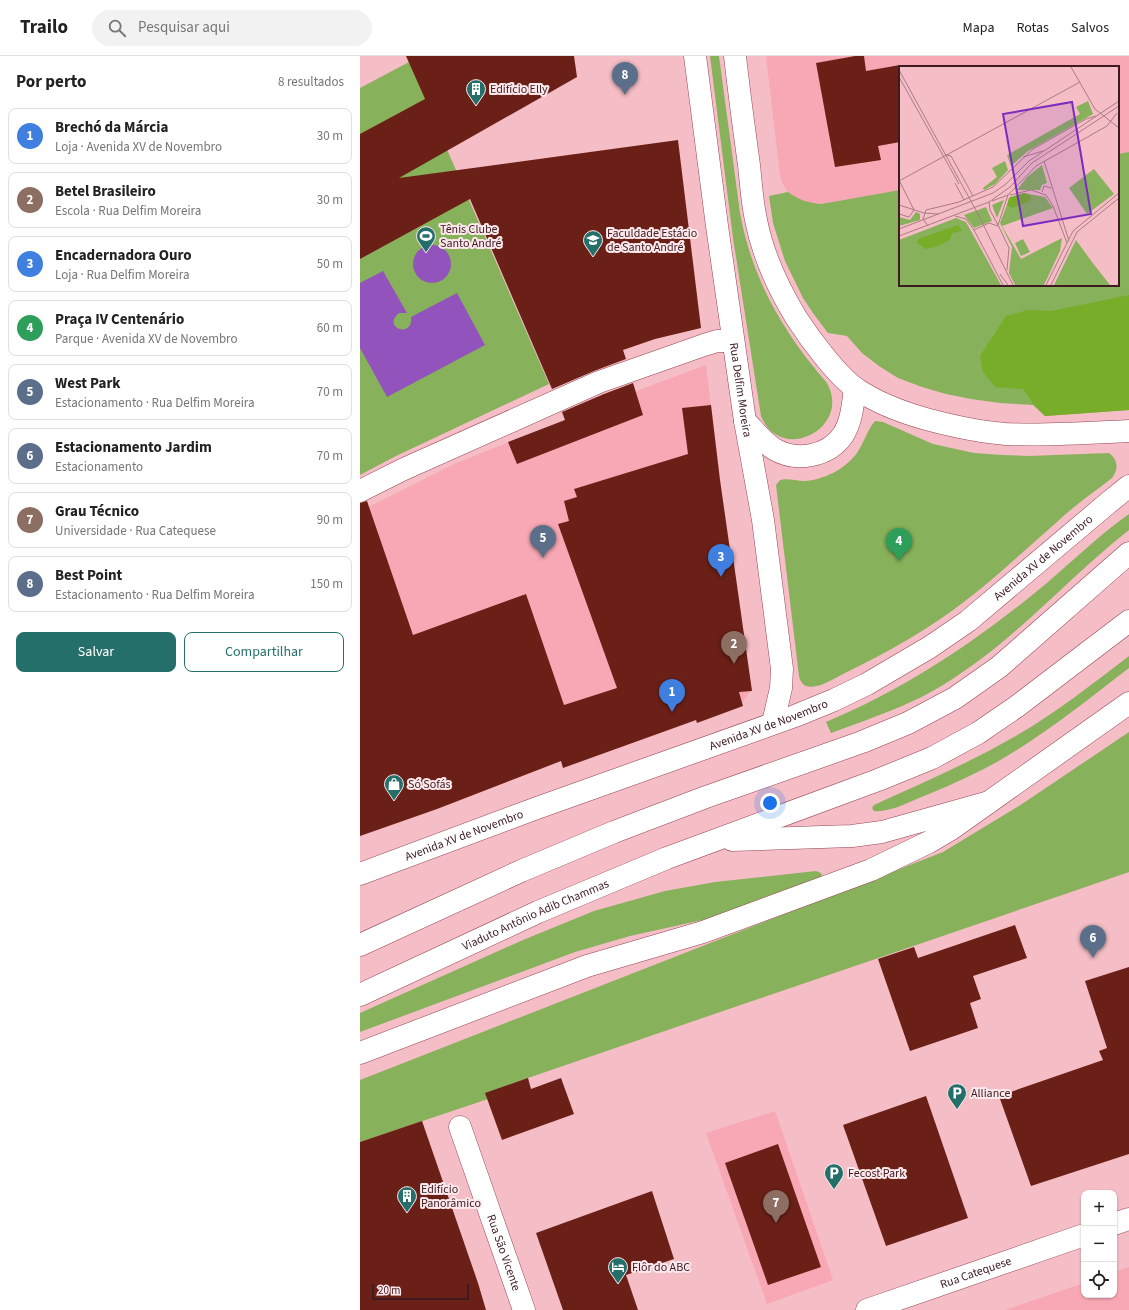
<!DOCTYPE html>
<html lang="pt">
<head>
<meta charset="utf-8">
<style>
  :root { --surface:#fff; --page:#f2f2f2; --text:#222; --muted:#767676; --line:#e0e0e0; --accent:#256f6b }
  body { margin:0; font-family:"Source Sans 3",sans-serif; background:var(--page); color:var(--text) }
  .controls { position:absolute; right:12px; bottom:12px; display:grid; overflow:hidden; border-radius:8px; box-shadow:0 1px 3px #0004 }
  .controls button { width:36px; height:36px; display:grid; place-items:center; padding:0; border:0; border-bottom:1px solid var(--line); background:var(--surface); color:var(--text); font:20px sans-serif }
  .scale { position:absolute; left:12px; bottom:10px; width:97px; box-sizing:border-box; padding-left:4px; border:2px solid #3d1b21; border-top:0; font-size:11px; line-height:14px; white-space:nowrap; color:#3d1b21; -webkit-text-stroke:3px #fde9ec; paint-order:stroke }
  .you { position:absolute; left:410px; top:747px; width:14px; height:14px; margin:-10px; border:3px solid #fff; border-radius:50%; background:#1a73e8; box-shadow:0 0 0 6px #1a73e833 }
  .badge { display:grid; place-items:center; width:26px; height:26px; border-radius:50%; background:var(--accent); color:#fff; font-size:13px; font-weight:700 }
  .pin { position:absolute; translate:-50% -33px; filter:drop-shadow(0 1px 2px #0008) }
  .pin::after { content:''; position:absolute; top:21px; width:14px; height:12px; background:inherit; clip-path:polygon(0 0,100% 0,50% 100%) }
  .list { margin:0; padding:0; list-style:none }
  h2 { display:flex; justify-content:space-between; align-items:center; height:52px; margin:0; padding:0 16px; font-size:17px }
  h2 small { font-size:13px; font-weight:400; color:var(--muted) }
  .list li { display:grid; grid-template-columns:26px 1fr auto; gap:12px; align-items:center; box-sizing:border-box; height:56px; margin:0 8px 8px; padding:0 8px; border:1px solid var(--line); border-radius:8px }
  .list b { display:block; font-size:15px; white-space:nowrap }
  .list p { margin:0; font-size:13px; white-space:nowrap; color:var(--muted) }
  .list em { font-size:13px; font-style:normal; color:var(--muted) }
  .actions { display:flex; gap:8px; padding:12px 16px }
  .actions a { flex:1; padding:9px 0; border:1px solid var(--accent); border-radius:8px; text-align:center; font-size:14px; color:var(--accent) }
  .actions .main { background:var(--accent); color:#fff }
  .icon { flex:none; width:22px; height:22px; fill:none; stroke:currentColor; stroke-width:2; stroke-linecap:round; stroke-linejoin:round }
  .map { position:relative; flex:none; width:769px; height:1254px; overflow:hidden }
  header { display:flex; align-items:center; gap:24px; box-sizing:border-box; height:56px; padding:0 20px; background:var(--surface); border-bottom:1px solid var(--line) }
  header strong { font-size:19px }
  nav { display:flex; gap:22px; margin-inline-start:auto; font-size:14px }
  .search { width:280px; height:36px; background:var(--page); display:flex; align-items:center; gap:10px; box-sizing:border-box; padding:0 14px; border-radius:22px; color:var(--muted); font-size:15px }
  main { display:flex }
  aside { flex:1; background:var(--surface) }
  .map>svg:first-child { display:block }
  .built { fill:#f8a8b4 }
  .green { fill:#88b15b }
  .forest { fill:#77ad29 }
  .water { fill:#9353bd }
  .building { fill:#6b2017 }
  .lines { fill:none; stroke-linecap:round; stroke-linejoin:round }
  .minor-casing { stroke:#954554; stroke-width:23 }
  .major-casing { stroke:#954554; stroke-width:23 }
  .highway-casing { stroke:#954554; stroke-width:23 }
  .minor { stroke:#fff; stroke-width:22 }
  .major { stroke:#fff; stroke-width:22 }
  .highway { stroke:#fff; stroke-width:22 }
  .labels { text-anchor:middle; stroke-width:4; stroke-linejoin:round; paint-order:stroke }
  .poi-label { font-size:12px; fill:#3d1b21; stroke:#fde9ec; text-anchor:start }
  .street-label { font-size:12px; fill:#3d1b21; stroke:#fde9ec }
  .inset-road { fill:none; stroke:#ab7c83; stroke-width:1 }
  .view { fill:#7b2cbf; fill-opacity:0.15; stroke:#7b2cbf; stroke-width:2 }
  .inset-edge { fill:none; stroke:#3d1b21; stroke-width:2 }
</style>
</head>
<body>
<header>
<strong>Trailo</strong>
<div class="search"><svg class="icon" aria-label="search" viewBox="0 0 24 24"><circle cx="10" cy="10" r="6"/><path d="M15 15l6 6"/></svg>Pesquisar aqui</div>
<nav><a>Mapa</a><a>Rotas</a><a>Salvos</a></nav>
</header>
<main>
<aside>
<h2>Por perto<small>8 resultados</small></h2>
<ul class="list">
<li><span class="badge" style="background:#3f7fe0">1</span><div><b>Brechó da Márcia</b><p>Loja · Avenida XV de Novembro</p></div><em>30 m</em></li>
<li><span class="badge" style="background:#8d6e63">2</span><div><b>Betel Brasileiro</b><p>Escola · Rua Delfim Moreira</p></div><em>30 m</em></li>
<li><span class="badge" style="background:#3f7fe0">3</span><div><b>Encadernadora Ouro</b><p>Loja · Rua Delfim Moreira</p></div><em>50 m</em></li>
<li><span class="badge" style="background:#2e9e5b">4</span><div><b>Praça IV Centenário</b><p>Parque · Avenida XV de Novembro</p></div><em>60 m</em></li>
<li><span class="badge" style="background:#5c6f8a">5</span><div><b>West Park</b><p>Estacionamento · Rua Delfim Moreira</p></div><em>70 m</em></li>
<li><span class="badge" style="background:#5c6f8a">6</span><div><b>Estacionamento Jardim</b><p>Estacionamento</p></div><em>70 m</em></li>
<li><span class="badge" style="background:#8d6e63">7</span><div><b>Grau Técnico</b><p>Universidade · Rua Catequese</p></div><em>90 m</em></li>
<li><span class="badge" style="background:#5c6f8a">8</span><div><b>Best Point</b><p>Estacionamento · Rua Delfim Moreira</p></div><em>150 m</em></li>
</ul>
<div class="actions"><a class="main">Salvar</a><a>Compartilhar</a></div>
</aside>
<div class="map">
<svg width="769" height="1254" viewBox="0 0 769 1254">
  <rect width="100%" height="100%" fill="#f5bdc5"/>
  <g class="built">
    <path d="M406 0H769V96L758 98V11H540V134L461 148 449 147 437 143 428 136 423 128 420 120Z"/>
    <path d="M346 309 360 424 390 635 382 648 259 692 201 705 77 753 0 780V455L94 408 287 331Z"/>
    <path d="M415 1055 473 1224 407 1248 346 1077Z"/>
    <path d="M769 1211V1254H645L724 1227V1239H754V1216Z"/>
  </g>
  <g class="green">
    <path d="M350 0H359L380 157C392 223 423 276 467 327 492 372 421 409 401 360L373 182Z"/>
    <path d="M49 6 189 328 36 400 0 419V32Z"/>
    <path d="M769 96V354L685 360 673 349 640 347 611 343 586 338 562 331 538 322 519 310 502 297 487 280 468 277 453 257 443 242 425 205 413 167 409 140 428 136C439 144 448 147 461 148L540 134V229H758V98Z"/>
    <path d="M515 365 523 366 573 388 614 397 642 399 669 400 749 397C758 404 759 413 752 422 734 436 715 449 698 465 668 491 640 518 609 542 571 572 528 596 485 617 473 623 444 643 439 620L416 429 420 424C427 422 436 425 444 425 464 424 485 413 497 397 504 387 507 374 515 365Z"/>
    <path d="M769 458V474C714 517 667 571 610 611 593 623 573 636 553 645 527 657 498 667 471 677L466 666C543 634 612 588 676 536 708 510 736 481 769 458Z"/>
    <path d="M769 600V612C726 645 683 680 635 707 604 724 571 737 538 751 530 753 523 756 514 755L512 752 514 749C562 727 609 707 654 681 695 658 732 628 769 600Z"/>
    <path d="M769 676V816C569 885 368 953 168 1022L128 1043 0 1086V1024L583 796 662 748Z"/>
    <path d="M456 815 461 817 462 820 460 822 347 863 270 880 215 896 0 976V957L163 884 234 855 305 835 355 826Z"/>
  </g>
  <path class="forest" d="M769 239V354L685 360 674 349 663 333 635 331 623 316 620 300 646 260 668 254 691 255Z"/>
  <g class="water">
    <circle cx="72" cy="208" r="19"/>
    <path d="M23 215 47 257H39C21 272 54 283 51 261L97 237 125 289 27 341 0 292V227Z"/>
  </g>
  <g class="building">
    <path d="M46 0H214L217 21 39 122 318 84 341 272 295 283 263 294 266 303 234 315 192 333 110 143 0 203V78L65 43Z"/>
    <path d="M495 0H504L506 15 540 9V86L518 90 521 104 475 111 456 7Z"/>
    <path d="M273 327 283 359 157 408 148 386 205 364 202 356 244 338Z"/>
    <path d="M351 349 360 424 371 501H373L392 635 379 636 383 650 337 667 336 664 203 712 201 705 77 753 0 780V447L7 445 53 579 166 538 204 649 257 632 198 468 209 465 204 445 217 441 214 433 328 398 322 352Z"/>
    <path d="M655 869 667 902 613 920 621 943 610 947 618 972 550 995 518 903 554 891 558 902Z"/>
    <path d="M769 911V1098L671 1130 639 1040 743 1004 739 995 747 992 725 925Z"/>
    <path d="M168 1022 171 1033 201 1022 214 1058 142 1084 125 1037Z"/>
    <path d="M566 1040 608 1162 526 1190 483 1069Z"/>
    <path d="M62 1065 118 1227 126 1254H0V1086Z"/>
    <path d="M418 1088 461 1211 408 1229 365 1107Z"/>
    <path d="M292 1135 314 1203 266 1219 278 1254H203L176 1177Z"/>
  </g>
  <g class="lines">
    <g class="minor-casing">
      <g id="minor">
        <path d="M0 435 44 413 239 326 344 289 357 285H373"/>
        <path id="s1" d="M100 1071 164 1254"/>
      </g>
    </g>
    <g class="major-casing">
      <g id="major">
        <path id="s2" d="M335 0 357 170 385 365 403 464 422 613 421 632 413 667"/>
        <path d="M375 0C379 36 384 73 389 109 391 128 392 146 396 164 403 200 418 232 437 263 450 283 476 318 495 332 517 347 541 356 566 363 592 370 619 376 646 378 687 380 728 377 769 375"/>
        <path d="M385 365C394 374 403 386 414 393 436 406 468 401 483 379 492 365 493 347 495 332"/>
        <path id="s3" d="M0 818 177 752 435 660 474 644 507 628 570 591 608 565 748 447 769 430"/>
        <path d="M0 997 227 910 343 876 511 814 569 786 591 773 769 647"/>
        <path d="M754 1168 769 1163"/>
        <path id="s4" d="M507 1254 724 1179"/>
      </g>
    </g>
    <g class="highway-casing">
      <g id="highway">
        <path d="M372 784 492 780 522 776 629 746"/>
        <path d="M0 889 161 815 254 776 346 741 502 686 548 667 595 642 639 611 769 497"/>
        <path id="s5" d="M0 939 178 856 307 802 518 724 572 702 618 677 656 651 769 565"/>
      </g>
    </g>
    <use href="#minor" class="minor"/>
    <use href="#major" class="major"/>
    <use href="#highway" class="highway"/>
  </g>
  <defs>
    <g id="building-pin" transform="scale(1)"><path d="M0 17L-7.5 6A9.5 9.5 0 1 1 7.5 6Z" fill="#256f6b" stroke="#fde9ec"/><path d="M-4-6H4V6H1V3H-1V6H-4ZM-2.5-4.3h1.7v1.8h-1.7ZM.8-4.3h1.7v1.8H.8ZM-2.5-1h1.7V.8h-1.7ZM.8-1h1.7V.8H.8Z" fill="#fff"/></g>
    <g id="stadium-pin" transform="scale(1)"><path d="M0 17L-7.5 6A9.5 9.5 0 1 1 7.5 6Z" fill="#256f6b" stroke="#fde9ec"/><path d="M0-5a6.5 5 0 1 0 0 10a6.5 5 0 1 0 0-10ZM-3.5-1.8h7v3.6h-7Z" fill="#fff"/></g>
    <g id="university-pin" transform="scale(1)"><path d="M0 17L-7.5 6A9.5 9.5 0 1 1 7.5 6Z" fill="#256f6b" stroke="#fde9ec"/><path d="M0-5L7-2L0 1L-7-2ZM-4 1L0 2.5L4 1V4Q0 6-4 4Z" fill="#fff"/></g>
    <g id="shop-pin" transform="scale(1)"><path d="M0 17L-7.5 6A9.5 9.5 0 1 1 7.5 6Z" fill="#256f6b" stroke="#fde9ec"/><path d="M-5-2.5h2.3a2.7 3.5 0 0 1 5.4 0H5L5.5 6h-11ZM-1.5-2.5h3a1.5 2.3 0 0 0-3 0Z" fill="#fff"/></g>
    <g id="parking-pin" transform="scale(1)"><path d="M0 17L-7.5 6A9.5 9.5 0 1 1 7.5 6Z" fill="#256f6b" stroke="#fde9ec"/><path d="M-3.5-5.5H1a3.5 3.5 0 0 1 0 7H-1V5.5H-3.5ZM-1-3.4V-.6H.8a1.4 1.4 0 0 0 0-2.8Z" fill="#fff"/></g>
    <g id="hotel-pin" transform="scale(1)"><path d="M0 17L-7.5 6A9.5 9.5 0 1 1 7.5 6Z" fill="#256f6b" stroke="#fde9ec"/><path d="M-6-4.5h1.5V1H6V5H4.5V3h-9V5H-6ZM-4 0a1.8 1.8 0 1 1 3.6 0ZM.5 0V-2.5h3Q6-2.5 6 0Z" fill="#fff"/></g>
  </defs>
  <g fill-rule="evenodd">
    <use href="#building-pin" x="116" y="33"/>
    <use href="#stadium-pin" x="66" y="180"/>
    <use href="#university-pin" x="233" y="184"/>
    <use href="#shop-pin" x="34" y="728"/>
    <use href="#parking-pin" x="597" y="1037"/>
    <use href="#parking-pin" x="474" y="1117"/>
    <use href="#building-pin" x="47" y="1140"/>
    <use href="#hotel-pin" x="258" y="1211"/>
  </g>
  <g class="labels">
    <g class="poi-label">
      <text x="130" y="37">Edifício Elly</text>
      <text x="80" y="177">Tênis Clube<tspan x="80" dy="14">Santo André</tspan></text>
      <text x="247" y="181">Faculdade Estácio<tspan x="247" dy="14">de Santo André</tspan></text>
      <text x="48" y="732">Só Sofás</text>
      <text x="611" y="1041">Alliance</text>
      <text x="488" y="1121">Fecost Park</text>
      <text x="61" y="1137">Edifício<tspan x="61" dy="14">Panorâmico</tspan></text>
      <text x="272" y="1215">Flôr do ABC</text>
    </g>
    <g class="street-label">
      <text dy="4" stroke="none"><textPath href="#s2" startOffset="337">Rua Delfim Moreira</textPath></text>
      <text dy="4" stroke="none"><textPath href="#s3" startOffset="759">Avenida XV de Novembro</textPath></text>
      <text dy="4" stroke="none"><textPath href="#s3" startOffset="435">Avenida XV de Novembro</textPath></text>
      <text dy="4" stroke="none"><textPath href="#s3" startOffset="111">Avenida XV de Novembro</textPath></text>
      <text dy="4" stroke="none"><textPath href="#s5" startOffset="193">Viaduto Antônio Adib Chammas</textPath></text>
      <text dy="4" stroke="none"><textPath href="#s1" startOffset="133">Rua São Vicente</textPath></text>
      <text dy="4" stroke="none"><textPath href="#s4" startOffset="115">Rua Catequese</textPath></text>
    </g>
  </g>
  <g transform="translate(539 10)">
    <rect width="220" height="220" fill="#f5bdc5"/>
    <path d="M189 35 194 48 129 85 112 100 108 89 181 48 177 41ZM106 95 109 104 96 118 85 124 84 122 98 111 93 102ZM143 99 148 117 143 119 141 124H118L128 111ZM195 103 215 128 188 148 170 122ZM125 127 146 131 154 142 103 160 122 193 163 172 161 185 145 219H116L110 207 113 181 101 157 111 131ZM105 134 98 152 93 139ZM87 141 93 155 75 162 65 149ZM17 146 21 148V154L0 160V151L11 154ZM57 152 67 156 102 219H0V174ZM124 173 131 186 122 190 116 177ZM177 174 193 196 211 219H155Z" fill="#88b15b"/>
    <path d="M125 127 132 130 131 135 113 142 108 139 110 132ZM59 159 63 165 53 167 51 174 41 179 27 183 18 177 19 173Z" fill="#77ad29"/>
    <path class="inset-road" d="M172 1 196 43 220 62M0 4 79 148 114 219M0 11 60 118M47 89 52 90 74 130M124 91 144 85M145 95 170 175M0 114 15 144M0 115 181 16M56 117 65 134M143 126 145 120 152 122M111 129 132 124 147 129 154 140 168 177M93 135 109 129M90 136 91 144 99 159M0 139 25 147 39 148M0 148 10 151 15 144M56 150 67 153 75 164M29 160 24 153 27 144 60 136 94 121 134 83 187 53 197 50M99 160 90 157 75 164 104 219M0 163 94 127 107 118 130 95 220 35M0 170 90 136 111 121 133 97 220 40M108 204 110 182 99 159 109 129 137 100 208 60 218 47M101 208 109 219M147 219 174 165 220 127M152 219 178 166 220 132"/>
    <path class="view" d="M173 36 192 148 124 160 104 48Z"/>
    <rect width="220" height="220" class="inset-edge"/>
  </g>
</svg>
<div class="controls">
<button>+</button>
<button>−</button>
<button><svg class="icon" aria-label="locate" viewBox="0 0 24 24"><circle cx="12" cy="12" r="6"/><path d="M12 2v4M12 18v4M2 12h4M18 12h4"/></svg></button>
</div>
<div class="scale">20 m</div>
<div class="you"></div>
<div class="pin badge" style="left:312px;top:656px;background:#3f7fe0">1</div>
<div class="pin badge" style="left:374px;top:608px;background:#8d6e63">2</div>
<div class="pin badge" style="left:361px;top:521px;background:#3f7fe0">3</div>
<div class="pin badge" style="left:539px;top:505px;background:#2e9e5b">4</div>
<div class="pin badge" style="left:183px;top:502px;background:#5c6f8a">5</div>
<div class="pin badge" style="left:733px;top:902px;background:#5c6f8a">6</div>
<div class="pin badge" style="left:416px;top:1167px;background:#8d6e63">7</div>
<div class="pin badge" style="left:265px;top:39px;background:#5c6f8a">8</div>
</div>
</main>
</body>
</html>
